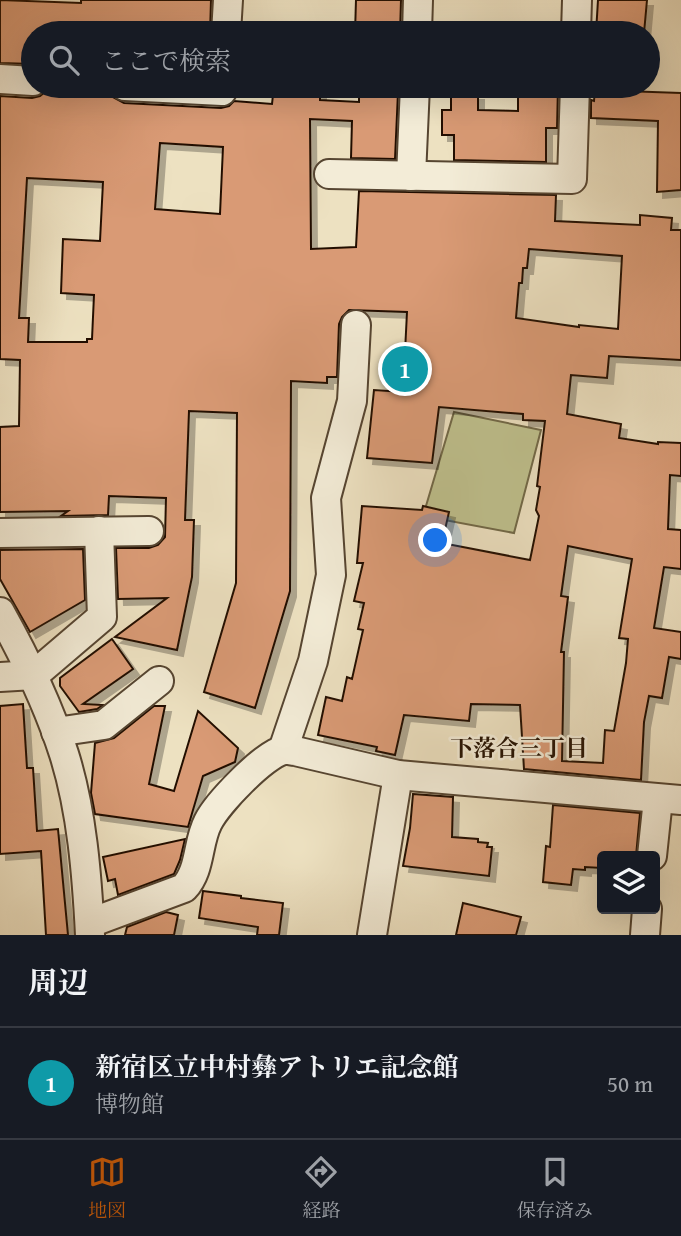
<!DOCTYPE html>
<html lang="ja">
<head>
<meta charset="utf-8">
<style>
  :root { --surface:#171b24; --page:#20242c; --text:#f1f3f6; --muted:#9ea1a6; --line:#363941; --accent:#b45309 }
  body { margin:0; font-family:"Gentium Book Plus","Noto Serif JP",serif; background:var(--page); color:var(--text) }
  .controls { position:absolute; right:21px; bottom:21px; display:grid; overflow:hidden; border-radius:7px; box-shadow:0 7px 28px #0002 }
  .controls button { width:63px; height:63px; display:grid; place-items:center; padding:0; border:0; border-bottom:2px solid var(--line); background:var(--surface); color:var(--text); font:35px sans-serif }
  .you { position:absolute; left:436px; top:541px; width:24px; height:24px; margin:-18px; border:5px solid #fff; border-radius:50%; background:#1a73e8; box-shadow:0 0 0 10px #1a73e833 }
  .badge { display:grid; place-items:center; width:46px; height:46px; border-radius:50%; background:var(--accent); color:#fff; font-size:23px; font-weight:700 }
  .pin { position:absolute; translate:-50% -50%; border:4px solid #fff; box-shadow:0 2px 7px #0006 }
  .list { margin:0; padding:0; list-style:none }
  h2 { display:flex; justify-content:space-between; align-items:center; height:91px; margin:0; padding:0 28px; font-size:30px }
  h2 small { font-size:23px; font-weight:400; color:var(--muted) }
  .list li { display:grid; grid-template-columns:46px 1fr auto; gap:21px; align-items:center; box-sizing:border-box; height:112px; padding:0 28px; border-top:2px solid var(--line) }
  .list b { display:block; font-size:26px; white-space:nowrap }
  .list p { margin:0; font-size:23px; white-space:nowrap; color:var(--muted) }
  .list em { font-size:23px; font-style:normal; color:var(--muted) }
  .icon { flex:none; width:38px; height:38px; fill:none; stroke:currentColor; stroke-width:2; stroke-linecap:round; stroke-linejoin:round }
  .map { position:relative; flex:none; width:681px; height:935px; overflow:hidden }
  .search { position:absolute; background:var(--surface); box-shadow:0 7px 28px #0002; left:21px; right:21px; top:21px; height:77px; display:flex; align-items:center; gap:18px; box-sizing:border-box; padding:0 24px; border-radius:38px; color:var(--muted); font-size:26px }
  .sheet { height:203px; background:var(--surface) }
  nav { display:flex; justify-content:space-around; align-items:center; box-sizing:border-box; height:98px; border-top:2px solid var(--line); background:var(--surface); font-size:19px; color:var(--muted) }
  nav a { display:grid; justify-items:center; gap:4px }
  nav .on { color:var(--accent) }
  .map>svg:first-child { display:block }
  .green { fill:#bfc18e; stroke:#726948; stroke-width:2 }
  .building { fill:#d99a74; stroke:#241101; stroke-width:2; fill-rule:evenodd; filter:url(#shadow) }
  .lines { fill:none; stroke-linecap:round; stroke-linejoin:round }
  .street-casing { stroke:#564531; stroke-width:32 }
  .street { stroke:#f3ecd7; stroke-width:28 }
  .labels { text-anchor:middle; stroke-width:5; stroke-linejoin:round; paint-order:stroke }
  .neighbourhood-label { font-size:23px; font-weight:bold; fill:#241101; stroke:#f3ecd7 }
</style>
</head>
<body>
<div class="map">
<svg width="681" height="935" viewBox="0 0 681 935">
  <defs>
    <filter id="shadow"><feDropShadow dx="6" dy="6" stdDeviation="0" flood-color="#0004"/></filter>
  </defs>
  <rect width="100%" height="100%" fill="#ede1c1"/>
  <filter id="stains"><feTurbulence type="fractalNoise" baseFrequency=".00286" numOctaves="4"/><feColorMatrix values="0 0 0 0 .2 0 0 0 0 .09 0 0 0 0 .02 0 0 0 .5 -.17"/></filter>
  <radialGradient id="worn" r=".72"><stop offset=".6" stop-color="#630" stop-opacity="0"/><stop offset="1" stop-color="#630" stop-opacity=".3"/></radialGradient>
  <path class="green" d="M454 412 541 430 514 533 423 516Z"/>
  <g class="building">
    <path d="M0 0 81 3V0H211L210 33H33V64L0 63Z"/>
    <path d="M356 0H401L400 33H355Z"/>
    <path d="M598 0H647L644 33H596Z"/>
    <path d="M274 86H320V100L359 102V91L398 92 395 159 351 158 352 121 310 119 311 249 356 247 359 191 556 195 555 221 640 225V215L672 218 671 230H681V360L609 356 607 378 571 375 567 414 621 424 619 438 658 444V442L681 443V476L670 475 668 529 681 530V569L664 567 654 628 681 632V659L669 657 662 698 649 696 644 722 641 780 524 769 520 705 471 704 469 721 404 715 395 755 376 751 377 747 318 735 326 697 342 701 347 677 352 679 363 630 358 629 364 603 354 601 363 563H357L362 506 422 510 423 506 449 512 442 543 530 560 539 516 536 510 540 487 537 486 545 421 523 420V414L439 407 432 463 367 458 374 390 403 392 407 312 349 310 342 317 339 324 337 377H327V383L291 381 290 591 255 708 204 692 236 583 237 413 189 411 185 520H194L192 577 177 650 115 637 167 598 118 599 116 548H149L158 545 165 537 166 498 109 496 108 515 61 516 68 511 0 512V427L19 426 20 360 0 359V96L32 98 40 96 45 92H61L113 97 124 103 221 108 229 106 234 101 272 104ZM160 143 223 147 220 214 155 209ZM27 178 103 182 100 241 63 239 61 293 94 295 92 339H87V342H28L29 318H19ZM529 249 622 256 618 329 579 325V327L516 318 519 283H522L523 268H527ZM568 546 632 559 619 638 628 639 626 663 614 731 605 730 603 763 562 761 564 652H561L568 597 561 596Z"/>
    <path d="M451 86H471V94H478V110L518 111V86H558L557 128H546V162L454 160V135H442V110H451Z"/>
    <path d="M595 90 681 93V190L657 192 658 121 591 118V100L594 101Z"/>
    <path d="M83 549 85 600 30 632 0 579V550Z"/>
    <path d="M112 639 133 669 83 704 103 705 97 709 79 712 60 686V678Z"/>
    <path d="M23 704 27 768H33L37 831 58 829 68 935H46L41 851 0 854V706Z"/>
    <path d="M154 706H165L149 784 174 791 198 711 238 748 235 762 203 776 188 827 95 814 91 793 95 743 114 738Z"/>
    <path d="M413 794 453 797 452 837 478 839V842L488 843 487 847H492L489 876 403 866 410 828Z"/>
    <path d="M553 805 640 813 636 856H602V868L585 867V870L573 869 571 885 543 882 546 846 550 847Z"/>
    <path d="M185 839 180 860 174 874 118 895 115 879 108 881 103 857Z"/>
    <path d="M203 891 241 896V898L283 903 279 935H257L258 927 199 918Z"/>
    <path d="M463 903 521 917 516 935H456Z"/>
    <path d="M166 912 178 915 174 935H125L127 927Z"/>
  </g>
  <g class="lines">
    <g class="street-casing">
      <g id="street">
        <path d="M226 33 228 0"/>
        <path d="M417 33 418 0"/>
        <path d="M576 33 577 0"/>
        <path d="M0 79 33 81"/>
        <path d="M125 86 222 91V86"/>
        <path d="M329 174 572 179 575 86"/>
        <path d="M411 176 415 86"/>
        <path d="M0 533 149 531"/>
        <path d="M0 612C25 657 48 704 64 754 82 811 87 876 90 935"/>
        <path d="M0 677 34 675 102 617 99 531"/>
        <path d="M56 732 104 725 159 681"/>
        <path d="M283 750 313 661 331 575 326 498 352 401 356 325"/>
        <path d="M652 856 658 799"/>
        <path d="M90 923 184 888C201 870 197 843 208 822 217 804 264 754 284 750 287 749 291 751 295 751L398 775 681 800"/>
        <path d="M372 935 398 775"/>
        <path d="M645 935 647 909"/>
      </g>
    </g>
    <use href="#street" class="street"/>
  </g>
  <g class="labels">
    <g class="neighbourhood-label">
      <text x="519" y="756">下落合三丁目</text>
    </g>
  </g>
  <rect width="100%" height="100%" filter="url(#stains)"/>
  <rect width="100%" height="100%" fill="url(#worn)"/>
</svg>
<div class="controls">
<button><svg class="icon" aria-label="layers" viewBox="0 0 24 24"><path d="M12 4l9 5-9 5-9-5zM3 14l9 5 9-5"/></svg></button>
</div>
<div class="you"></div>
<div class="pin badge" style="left:405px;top:369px;background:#0f9aa8">1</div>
<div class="search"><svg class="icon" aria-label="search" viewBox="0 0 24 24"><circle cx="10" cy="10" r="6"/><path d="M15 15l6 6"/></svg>ここで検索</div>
</div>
<section class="sheet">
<h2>周辺<small></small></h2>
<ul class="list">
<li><span class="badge" style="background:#0f9aa8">1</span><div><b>新宿区立中村彝アトリエ記念館</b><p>博物館</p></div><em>50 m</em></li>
</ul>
</section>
<nav>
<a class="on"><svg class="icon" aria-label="map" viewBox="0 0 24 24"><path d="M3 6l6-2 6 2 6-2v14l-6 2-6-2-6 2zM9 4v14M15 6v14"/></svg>地図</a>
<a><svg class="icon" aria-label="directions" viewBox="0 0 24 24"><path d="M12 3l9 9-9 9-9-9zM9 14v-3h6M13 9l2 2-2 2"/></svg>経路</a>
<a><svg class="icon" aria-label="saved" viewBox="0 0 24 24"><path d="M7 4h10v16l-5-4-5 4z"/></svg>保存済み</a>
</nav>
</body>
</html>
